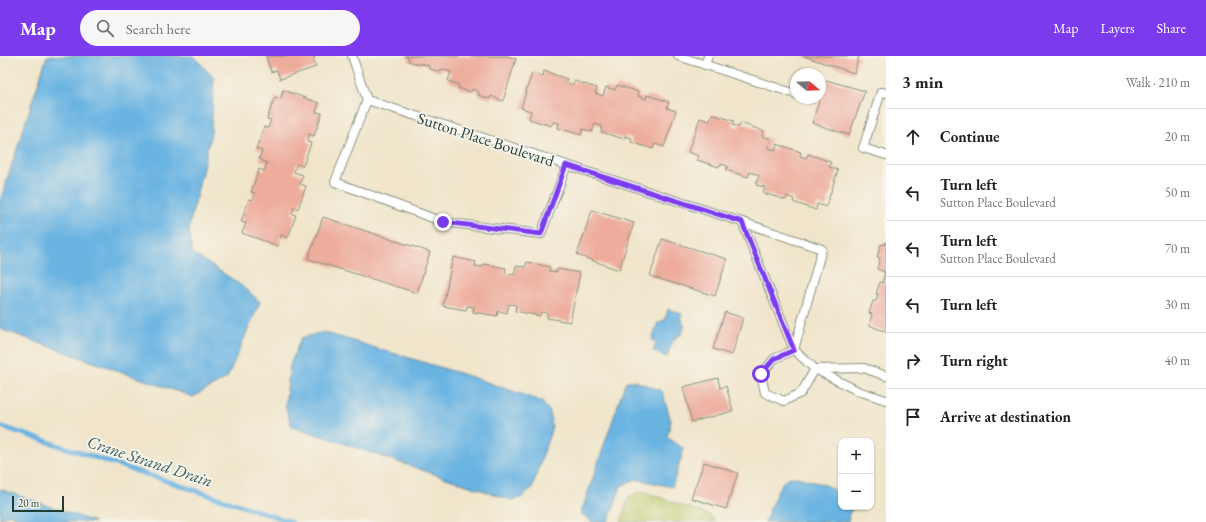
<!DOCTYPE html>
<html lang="en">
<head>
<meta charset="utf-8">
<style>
  :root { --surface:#fff; --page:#f6f6f6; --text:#202124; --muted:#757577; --line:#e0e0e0; --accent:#7c3aed }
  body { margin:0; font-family:"EB Garamond",serif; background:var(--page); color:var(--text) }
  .controls { position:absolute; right:12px; bottom:12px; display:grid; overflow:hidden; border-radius:8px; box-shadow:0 1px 3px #0004 }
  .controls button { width:36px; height:36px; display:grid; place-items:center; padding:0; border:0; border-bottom:1px solid var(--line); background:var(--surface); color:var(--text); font:20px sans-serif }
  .compass { position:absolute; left:790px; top:12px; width:36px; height:36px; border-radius:50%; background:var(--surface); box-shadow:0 1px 3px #0004; rotate:109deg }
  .scale { position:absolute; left:12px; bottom:10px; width:52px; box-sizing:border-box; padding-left:4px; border:2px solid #1f3d34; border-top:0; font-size:11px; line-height:14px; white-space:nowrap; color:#1f3d34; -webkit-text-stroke:3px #f7f3e8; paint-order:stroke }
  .stop { position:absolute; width:12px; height:12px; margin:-9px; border:3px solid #7c3aed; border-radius:50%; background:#fff }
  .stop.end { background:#7c3aed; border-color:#fff; box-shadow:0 1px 4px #0008 }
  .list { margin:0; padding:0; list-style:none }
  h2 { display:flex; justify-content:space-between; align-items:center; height:52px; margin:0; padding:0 16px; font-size:17px }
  h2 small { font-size:13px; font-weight:400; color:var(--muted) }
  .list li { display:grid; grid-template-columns:26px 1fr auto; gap:12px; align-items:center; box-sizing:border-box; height:56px; padding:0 16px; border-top:1px solid var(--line) }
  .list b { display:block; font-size:15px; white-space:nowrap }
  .list p { margin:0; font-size:13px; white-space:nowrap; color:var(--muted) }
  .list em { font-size:13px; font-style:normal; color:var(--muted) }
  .icon { flex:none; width:22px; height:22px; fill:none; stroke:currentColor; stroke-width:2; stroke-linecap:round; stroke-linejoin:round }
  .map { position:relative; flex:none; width:886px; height:466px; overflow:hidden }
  header { display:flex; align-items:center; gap:24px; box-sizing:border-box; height:56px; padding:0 20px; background:var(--accent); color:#fff }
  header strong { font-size:19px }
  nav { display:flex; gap:22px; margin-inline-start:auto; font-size:14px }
  .search { width:280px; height:36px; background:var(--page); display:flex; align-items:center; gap:10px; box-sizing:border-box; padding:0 14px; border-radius:22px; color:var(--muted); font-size:15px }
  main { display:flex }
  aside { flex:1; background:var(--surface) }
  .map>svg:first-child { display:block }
  .green { fill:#bbcb6d; stroke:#6d8450 }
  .water { fill:#6ab4e2; stroke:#44788b }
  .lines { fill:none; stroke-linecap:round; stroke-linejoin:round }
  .stream { stroke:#6ab4e2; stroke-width:5 }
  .building { fill:#edac9c }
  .service-casing { stroke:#88917f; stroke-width:10 }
  .service { stroke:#fff; stroke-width:8 }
  .route { stroke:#7c3aed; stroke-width:5 }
  .labels { text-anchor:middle; stroke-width:4; stroke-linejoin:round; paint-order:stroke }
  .street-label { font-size:16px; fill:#1f3d34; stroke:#f7f3e8 }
  .water-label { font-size:17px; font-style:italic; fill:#325b60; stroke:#f7f3e8 }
</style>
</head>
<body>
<header>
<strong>Map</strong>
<div class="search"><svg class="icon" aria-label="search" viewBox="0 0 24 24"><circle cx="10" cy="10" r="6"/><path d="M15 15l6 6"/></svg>Search here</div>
<nav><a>Map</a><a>Layers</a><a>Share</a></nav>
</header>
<main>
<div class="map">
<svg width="886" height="466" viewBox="0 0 886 466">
  <rect width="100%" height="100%" fill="#f7f3e8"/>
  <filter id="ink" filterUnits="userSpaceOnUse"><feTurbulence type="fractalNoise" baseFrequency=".025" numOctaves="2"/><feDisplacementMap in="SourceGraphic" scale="8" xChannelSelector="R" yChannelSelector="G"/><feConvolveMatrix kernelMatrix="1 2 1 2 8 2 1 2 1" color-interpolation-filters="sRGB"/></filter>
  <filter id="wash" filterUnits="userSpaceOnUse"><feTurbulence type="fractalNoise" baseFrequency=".012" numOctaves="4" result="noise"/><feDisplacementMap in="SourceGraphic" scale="16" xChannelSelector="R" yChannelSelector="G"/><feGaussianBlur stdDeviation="0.9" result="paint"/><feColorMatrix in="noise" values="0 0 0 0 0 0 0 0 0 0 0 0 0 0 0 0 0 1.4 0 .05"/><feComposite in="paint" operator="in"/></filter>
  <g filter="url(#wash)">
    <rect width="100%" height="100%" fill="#f0e5ca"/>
    <path class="green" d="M642 435 711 460 716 466H621L629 440Z"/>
    <g class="water">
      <path d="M47 0H193L214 22 211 77 189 172 192 197C216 213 240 226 260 246L227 322 193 341 0 273V145Z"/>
      <path d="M668 253 682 258 680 263 683 264 682 268 685 269 681 279H678L677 282H674L667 301 653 295 656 286 652 284 658 266 660 268 662 264 665 265Z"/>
      <path d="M323 276 469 320 541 345 550 356 552 371 532 432 521 442 511 444 292 370 285 350 290 309 301 282Z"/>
      <path d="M627 325H635L662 335 671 365 667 381 684 393 672 431 636 423 621 430 608 466H592L581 457 625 328Z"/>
      <path d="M797 421 825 429 841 438V451H854L849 458 848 466H765C769 456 778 427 788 422 790 421 794 421 797 421Z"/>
      <path d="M0 433 95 466H26L9 458 0 463Z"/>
    </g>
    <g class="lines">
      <path class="stream" d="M0 370 291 466"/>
    </g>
    <g id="blocks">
      <g class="building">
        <path d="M266 0H317L313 2 316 11 280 23 277 14 271 16Z"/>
        <path d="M404 0H507L516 3 503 45 491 40 490 43 478 39 479 36 472 33 471 36 458 32 459 29 448 25 451 16 441 13 440 16 428 12 429 10 421 7V9L408 5 409 2Z"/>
        <path d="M803 0H859L854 17Z"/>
        <path d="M544 15 567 23 566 26 573 29 574 25 597 32 595 37 603 40 606 31 615 34 617 29 639 36 638 40 646 43 647 39 669 46 667 52 676 55 664 91 655 88 653 93 631 86 632 82 625 80 624 83 601 76 602 70 595 68 592 76 583 73 581 79 558 72 559 67 553 66 551 70 529 63 531 55 521 52 532 17 543 21Z"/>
        <path d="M826 24 865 35 849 79 812 67Z"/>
        <path d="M283 34 319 47 316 56 322 57 314 80 309 78 307 86 311 87 303 110 297 108 294 116 303 119 300 128 306 130 298 153 294 151 292 158 296 159 288 182 281 179 278 190 242 177 246 167 241 166 249 143 253 144 255 137 251 136 259 113 264 115 267 107 259 103 262 95 256 93 264 71 268 72 271 64 267 63 275 41 281 43Z"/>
        <path d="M712 58 734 65 732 69 739 71 741 67 764 75 762 80 771 83 768 92 775 94 777 88 801 96 800 100 806 102 808 98 831 106 829 111 838 114 826 151 817 148 816 154 793 146 794 143 787 140 786 144 763 137 765 131 756 129 759 119 750 116 748 121 726 114 728 110 720 108 719 111 697 104 699 100 688 96 700 62 710 65Z"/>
        <path d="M592 154 634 167 619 214 577 199Z"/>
        <path d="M323 161 430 196 417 237 308 203Z"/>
        <path d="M662 183 727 203 715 240 650 220Z"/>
        <path d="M886 186V276L869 269 872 258 869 257 873 245H876L878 238H876L880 226 882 227 885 216 877 213 880 202 877 201 881 188 884 189Z"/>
        <path d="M453 201 476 206 475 210 483 211 484 208 506 212 505 217 514 219 516 210 525 211 527 206 550 211 549 215 557 216V213L580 217 570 266 547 262V257L541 256 540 260 515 255 516 249 509 248 507 257 498 255 497 260 473 256 474 251 467 250 466 254 443 250Z"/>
        <path d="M725 256 743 262 732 299 713 293Z"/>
        <path d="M718 322 720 332 726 330 733 355 692 366 683 331Z"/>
        <path d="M704 406 738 417 726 453 691 442Z"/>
      </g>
    </g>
  </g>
  <g filter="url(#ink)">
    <use href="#blocks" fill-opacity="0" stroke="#88917f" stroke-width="1"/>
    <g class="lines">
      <g class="service-casing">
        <g id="service">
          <path d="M352 0 367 44 742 166 794 294 815 313 858 335 886 344"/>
          <path d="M678 0 796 38"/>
          <path d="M705 9 708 0"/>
          <path d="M886 37 881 36 863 92 886 99"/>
          <path d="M808 42 811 43"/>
          <path d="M367 44 335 126 443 166 541 178 567 109"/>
          <path d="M742 166 822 193 794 294 774 303 761 318 765 337 784 345 801 337 815 313"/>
          <path d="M816 313 864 312 886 320"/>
        </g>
      </g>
      <use href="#service" class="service"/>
    </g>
  </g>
  <g class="lines" filter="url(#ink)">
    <path class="route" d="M443 166 541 178 566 109 742 166 794 294 774 303 761 318"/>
  </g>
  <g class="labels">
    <g class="street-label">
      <text transform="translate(486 83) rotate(18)" y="6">Sutton Place Boulevard</text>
    </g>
    <g class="water-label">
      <text transform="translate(150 405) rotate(18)" y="6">Crane Strand Drain</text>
    </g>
  </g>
</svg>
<div class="controls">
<button>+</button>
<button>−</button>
</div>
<svg class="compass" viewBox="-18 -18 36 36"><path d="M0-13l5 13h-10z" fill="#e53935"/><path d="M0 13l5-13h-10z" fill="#757577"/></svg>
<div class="scale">20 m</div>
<div class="stop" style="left:761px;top:318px"></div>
<div class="stop end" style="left:443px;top:166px"></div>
</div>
<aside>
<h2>3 min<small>Walk · 210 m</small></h2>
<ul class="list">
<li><svg class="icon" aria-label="ahead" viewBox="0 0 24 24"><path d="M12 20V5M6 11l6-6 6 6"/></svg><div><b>Continue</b></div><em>20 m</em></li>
<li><svg class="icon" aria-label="left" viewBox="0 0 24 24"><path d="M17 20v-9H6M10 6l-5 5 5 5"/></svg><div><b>Turn left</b><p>Sutton Place Boulevard</p></div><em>50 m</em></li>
<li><svg class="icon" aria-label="left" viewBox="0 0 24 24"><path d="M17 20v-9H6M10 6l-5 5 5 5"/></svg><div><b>Turn left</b><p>Sutton Place Boulevard</p></div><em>70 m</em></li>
<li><svg class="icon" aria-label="left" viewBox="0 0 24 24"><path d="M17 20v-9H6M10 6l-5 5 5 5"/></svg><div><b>Turn left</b></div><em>30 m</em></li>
<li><svg class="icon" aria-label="right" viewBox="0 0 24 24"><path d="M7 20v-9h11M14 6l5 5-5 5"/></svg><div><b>Turn right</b></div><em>40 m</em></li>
<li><svg class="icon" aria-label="arrive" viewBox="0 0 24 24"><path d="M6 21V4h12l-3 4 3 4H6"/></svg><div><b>Arrive at destination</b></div></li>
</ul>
</aside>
</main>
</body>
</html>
